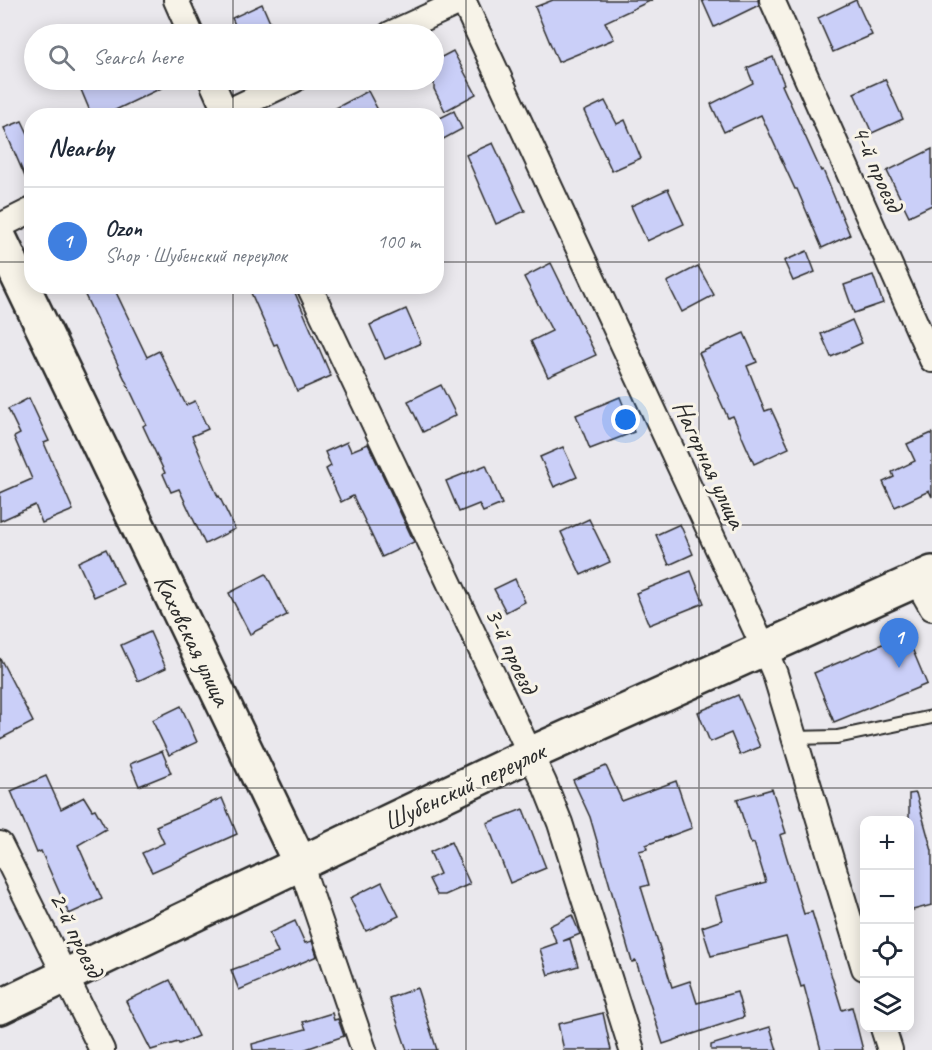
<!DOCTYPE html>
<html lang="en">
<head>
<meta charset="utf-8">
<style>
  :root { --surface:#fff; --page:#f6f6f7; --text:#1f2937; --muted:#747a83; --line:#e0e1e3; --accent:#db2777 }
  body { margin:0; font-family:Caveat,sans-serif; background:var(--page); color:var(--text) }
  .controls { position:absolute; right:18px; bottom:18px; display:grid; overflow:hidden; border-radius:12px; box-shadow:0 3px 15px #0003 }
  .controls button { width:54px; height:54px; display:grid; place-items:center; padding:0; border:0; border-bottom:2px solid var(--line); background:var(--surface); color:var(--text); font:30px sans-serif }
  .you { position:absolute; left:626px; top:420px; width:21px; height:21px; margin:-15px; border:4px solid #fff; border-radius:50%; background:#1a73e8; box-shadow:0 0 0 9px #1a73e833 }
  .badge { display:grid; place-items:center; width:39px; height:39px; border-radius:50%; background:var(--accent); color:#fff; font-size:20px; font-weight:700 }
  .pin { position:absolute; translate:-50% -50px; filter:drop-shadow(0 2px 3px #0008) }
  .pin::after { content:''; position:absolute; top:32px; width:21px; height:18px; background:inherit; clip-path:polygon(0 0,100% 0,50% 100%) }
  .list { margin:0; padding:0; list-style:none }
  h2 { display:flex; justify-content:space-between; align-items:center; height:78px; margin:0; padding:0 24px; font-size:26px }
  h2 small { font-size:20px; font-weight:400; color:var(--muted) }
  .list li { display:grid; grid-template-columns:39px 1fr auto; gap:18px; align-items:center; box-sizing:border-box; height:108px; padding:0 24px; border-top:2px solid var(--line) }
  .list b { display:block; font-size:22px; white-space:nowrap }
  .list p { margin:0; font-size:20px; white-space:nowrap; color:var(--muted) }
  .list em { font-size:20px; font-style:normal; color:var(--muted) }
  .icon { flex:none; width:33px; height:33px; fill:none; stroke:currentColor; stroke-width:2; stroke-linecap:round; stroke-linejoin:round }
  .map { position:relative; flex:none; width:932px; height:1050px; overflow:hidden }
  .search { position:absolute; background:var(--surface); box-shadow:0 3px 15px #0003; left:24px; top:24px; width:420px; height:66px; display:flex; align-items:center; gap:15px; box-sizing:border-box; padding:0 21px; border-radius:33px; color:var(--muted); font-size:22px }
  .panel { position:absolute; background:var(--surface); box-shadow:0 3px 15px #0003; left:24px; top:108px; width:420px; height:186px; border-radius:24px }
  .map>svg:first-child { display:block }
  .building { fill:#cacff8; stroke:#2b2b2b; stroke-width:1.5 }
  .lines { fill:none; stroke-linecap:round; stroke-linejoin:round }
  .service-casing { stroke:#2b2b2b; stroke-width:16 }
  .minor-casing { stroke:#2b2b2b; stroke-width:28 }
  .secondary-casing { stroke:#2b2b2b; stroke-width:38 }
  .primary-casing { stroke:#2b2b2b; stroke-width:38 }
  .service { stroke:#f7f3e8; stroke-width:12 }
  .minor { stroke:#f7f3e8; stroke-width:24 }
  .secondary { stroke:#f7f3e8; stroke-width:33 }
  .primary { stroke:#f7f3e8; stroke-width:33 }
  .grid { fill:none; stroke:#2b2b2b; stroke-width:1.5; stroke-opacity:0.55 }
  .labels { text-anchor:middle; stroke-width:6; stroke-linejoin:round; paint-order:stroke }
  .street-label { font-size:26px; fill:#2b2b2b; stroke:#f7f3e8 }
</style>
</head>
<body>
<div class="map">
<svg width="932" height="1050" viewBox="0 0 932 1050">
  <rect width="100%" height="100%" fill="#eae8ed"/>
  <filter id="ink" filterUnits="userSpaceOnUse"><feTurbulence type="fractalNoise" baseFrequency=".0167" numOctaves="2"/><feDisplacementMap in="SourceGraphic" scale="12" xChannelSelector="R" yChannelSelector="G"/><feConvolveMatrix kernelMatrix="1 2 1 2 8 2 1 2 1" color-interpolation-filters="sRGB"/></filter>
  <g filter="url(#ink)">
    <g class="building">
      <path d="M553 0H652L605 22 614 39 558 62 535 7Z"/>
      <path d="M702 0H758L759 5 714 27Z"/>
      <path d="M856 0 872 35 833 52 818 18Z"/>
      <path d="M262 4 275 34H239L232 18Z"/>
      <path d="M453 51 476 94 445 111 434 89V61Z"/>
      <path d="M773 57 784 84 782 85 821 171 823 170 850 235 822 248 797 189H795L761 115 724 132 711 104 753 83 747 68Z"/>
      <path d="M885 79 903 119 872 133 854 93Z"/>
      <path d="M77 80H178L103 116H92Z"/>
      <path d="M368 91 381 116H321Z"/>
      <path d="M605 101 617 124 625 120 641 158 612 171 584 111Z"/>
      <path d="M454 111 462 129 436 143V120Z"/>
      <path d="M22 121 32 142V193L4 128Z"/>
      <path d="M493 143 525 211 496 224 466 155Z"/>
      <path d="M932 149V205L909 216 887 171Z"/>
      <path d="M668 189 684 224 647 241 631 206Z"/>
      <path d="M807 251 815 272 793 281 784 261Z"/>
      <path d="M551 263 596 355 548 377 531 341 552 331 524 277Z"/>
      <path d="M698 266 714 295 682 312 667 282Z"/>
      <path d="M873 275 883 303 854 313 844 285Z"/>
      <path d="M97 286H113L147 357 159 351 186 405 195 401 208 429 192 436 218 497 219 496 235 529 205 544 179 489 171 492 163 474 165 473 143 426 146 424 84 293Z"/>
      <path d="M248 286H292L331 376 297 391 277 344 274 345Z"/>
      <path d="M406 309 421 343 385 359 370 325Z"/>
      <path d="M852 320 862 343 831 357 821 334Z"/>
      <path d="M744 333 757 362 747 366 765 411 771 409 789 448 754 464 733 416 728 418 699 353Z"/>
      <path d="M441 385 456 415 423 432 408 401Z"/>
      <path d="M620 397 634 432 590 449 576 415Z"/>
      <path d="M29 398 49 441 44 443 73 510 42 523 35 505 0 521V493L32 479 14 437 20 434 8 409Z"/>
      <path d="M932 433V497L929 491 895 507 883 482 894 477 892 472 915 461 907 444Z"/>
      <path d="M347 442 351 451 368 444 414 542 382 557 353 496 341 502 326 469 331 466 325 452Z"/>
      <path d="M563 447 577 477 554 487 540 457Z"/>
      <path d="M486 465 502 504 483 512 479 504 459 512 446 481Z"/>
      <path d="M589 519 610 562 581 575 561 532Z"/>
      <path d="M680 524 693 554 669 565 656 535Z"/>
      <path d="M106 549 123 584 94 597 78 562Z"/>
      <path d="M691 571 704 603 649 625 636 593Z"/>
      <path d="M266 574 287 615 250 634 229 593Z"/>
      <path d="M515 579 525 602 506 612 494 589Z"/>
      <path d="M150 632 166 668 138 681 121 645Z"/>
      <path d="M906 634 927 684 834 722 814 673Z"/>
      <path d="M0 658 33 722 0 739Z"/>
      <path d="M738 695 760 747 740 755 731 733 710 742 698 712Z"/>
      <path d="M181 706 197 742 169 755 152 720Z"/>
      <path d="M162 751 171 773 139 786 130 764Z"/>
      <path d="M606 766 622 801 676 781 692 828 646 845 647 849 639 851 649 885 641 887 672 987 690 981 697 1003 737 992 744 1017 663 1044 636 961 632 962 590 817 573 780Z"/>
      <path d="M46 776 61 809 84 797 92 810 95 809 106 829 78 845 102 899 69 914 41 851 37 853 11 791Z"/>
      <path d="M772 789 786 833 780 835 804 914 812 912 842 1010 852 1007 863 1050H821L804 986 801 987 786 937 711 956 702 927 722 920 715 896 766 882 754 843 751 844 737 799Z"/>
      <path d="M916 793 932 851V905L909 911V794Z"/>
      <path d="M222 798 237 834 152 872 142 853 164 843 156 826Z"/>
      <path d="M523 809 546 868 510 883 487 823Z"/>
      <path d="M451 842 470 884 445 895H437L429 879 440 874 430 852Z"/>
      <path d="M382 882 399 916 366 931 350 898Z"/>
      <path d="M572 915 580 934 563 941 570 939 578 966 548 975 540 949 557 943 549 926Z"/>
      <path d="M295 921 305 943 312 941 317 956 239 990 231 970 278 953 269 933Z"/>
      <path d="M170 980 198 1036 179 1044 178 1042 151 1050 126 1001Z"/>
      <path d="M417 988 437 1050H407L389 998Z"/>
      <path d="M332 1013 334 1020 338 1019 344 1036 303 1050H253L252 1044 306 1029 303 1022Z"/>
      <path d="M603 1013 611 1050H564L558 1024Z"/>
      <path d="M770 1027 777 1050H711V1045Z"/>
    </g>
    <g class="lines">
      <g class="service-casing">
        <path id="service" d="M793 738 837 737 932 717"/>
      </g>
      <g class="minor-casing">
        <g id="minor">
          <path d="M176 0 191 34"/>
          <path d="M463 0 764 648 775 674 864 968"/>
          <path d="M772 0 932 360"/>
          <path d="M390 34 464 0"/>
          <path d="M211 80 227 116"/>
          <path d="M218 116 294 80"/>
          <path d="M0 226 32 210"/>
          <path d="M309 286 544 783 560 823 632 1050"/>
          <path d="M916 580 932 608"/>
          <path d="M0 844 102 1050"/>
          <path d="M300 863 364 1050"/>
          <path d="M883 1028 890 1050"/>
        </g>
      </g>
      <g class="secondary-casing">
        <path id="secondary" d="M0 239 300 863"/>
      </g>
      <g class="primary-casing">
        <path id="primary" d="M0 1007 530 754 932 573"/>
      </g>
      <use href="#service" class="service"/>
      <use href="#minor" class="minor"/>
      <use href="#secondary" class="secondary"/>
      <use href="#primary" class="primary"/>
    </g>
  </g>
  <path class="grid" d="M233 0V34M466 0V1050M699 0V1050M233 80V116M0 262H32M436 262H932M233 286V1050M0 525H932M0 788H932"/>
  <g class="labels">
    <g class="street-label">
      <text transform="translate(878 168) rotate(66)" y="9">4-й проезд</text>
      <text transform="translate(710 464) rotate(65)" y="9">Нагорная улица</text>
      <text transform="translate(193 640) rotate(64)" y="9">Каховская улица</text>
      <text transform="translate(512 650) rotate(65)" y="9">3-й проезд</text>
      <text transform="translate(464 786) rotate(-25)" y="9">Шубенский переулок</text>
      <text transform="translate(77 934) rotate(64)" y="9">2-й проезд</text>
    </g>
  </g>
</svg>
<div class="controls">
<button>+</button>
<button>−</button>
<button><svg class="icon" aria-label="locate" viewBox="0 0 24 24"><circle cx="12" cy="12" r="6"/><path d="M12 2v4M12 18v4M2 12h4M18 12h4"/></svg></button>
<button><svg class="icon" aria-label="layers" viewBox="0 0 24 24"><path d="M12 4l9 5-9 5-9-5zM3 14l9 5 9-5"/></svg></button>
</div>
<div class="you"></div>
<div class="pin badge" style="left:899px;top:668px;background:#3f7fe0">1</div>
<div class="search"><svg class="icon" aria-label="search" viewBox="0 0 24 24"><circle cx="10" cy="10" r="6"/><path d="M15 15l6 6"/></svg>Search here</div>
<section class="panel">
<h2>Nearby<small></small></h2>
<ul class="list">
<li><span class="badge" style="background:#3f7fe0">1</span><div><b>Ozon</b><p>Shop · Шубенский переулок</p></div><em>100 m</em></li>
</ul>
</section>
</div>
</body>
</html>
